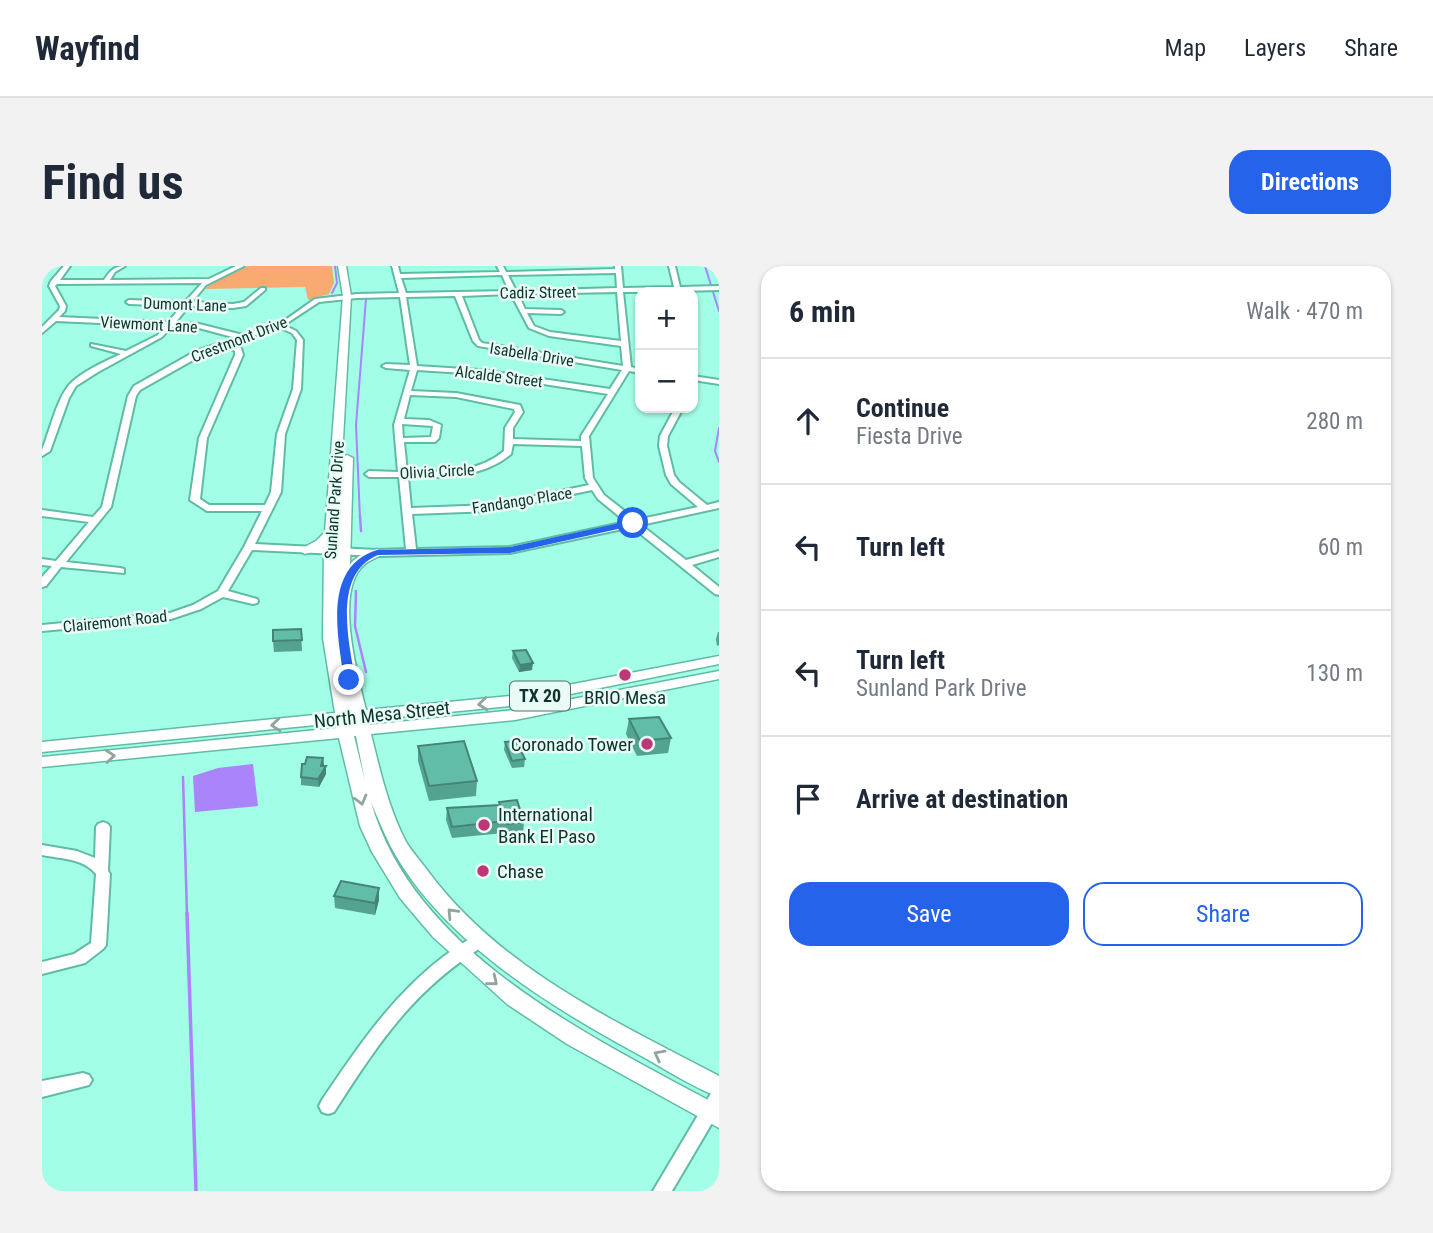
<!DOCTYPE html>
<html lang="en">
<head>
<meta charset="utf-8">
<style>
  :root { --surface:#fff; --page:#f2f2f3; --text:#1f2937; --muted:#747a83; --line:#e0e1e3; --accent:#2563eb }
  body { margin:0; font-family:"Roboto Condensed",sans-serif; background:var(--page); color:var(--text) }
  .controls { position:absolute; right:21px; top:21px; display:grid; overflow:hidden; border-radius:14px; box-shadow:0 2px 5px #0004 }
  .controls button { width:63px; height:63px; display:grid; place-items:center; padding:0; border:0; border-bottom:2px solid var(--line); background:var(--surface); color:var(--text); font:35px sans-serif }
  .stop { position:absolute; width:21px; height:21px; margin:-16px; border:5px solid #2563eb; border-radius:50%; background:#fff }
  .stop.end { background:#2563eb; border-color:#fff; box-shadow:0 2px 7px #0008 }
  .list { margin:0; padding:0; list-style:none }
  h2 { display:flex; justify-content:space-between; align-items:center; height:91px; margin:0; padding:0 28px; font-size:30px }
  h2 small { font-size:23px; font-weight:400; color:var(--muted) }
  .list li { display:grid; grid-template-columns:46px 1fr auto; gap:21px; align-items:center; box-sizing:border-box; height:126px; padding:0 28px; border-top:2px solid var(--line) }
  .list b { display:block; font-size:26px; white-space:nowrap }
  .list p { margin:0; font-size:23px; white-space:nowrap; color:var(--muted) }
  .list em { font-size:23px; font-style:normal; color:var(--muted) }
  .actions { display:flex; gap:14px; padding:21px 28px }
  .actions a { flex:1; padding:16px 0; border:2px solid var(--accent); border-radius:21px; text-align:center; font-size:24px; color:var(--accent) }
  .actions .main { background:var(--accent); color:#fff }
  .icon { flex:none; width:38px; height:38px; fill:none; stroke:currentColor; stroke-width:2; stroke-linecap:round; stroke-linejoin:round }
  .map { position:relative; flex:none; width:677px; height:925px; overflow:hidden; border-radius:21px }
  header { display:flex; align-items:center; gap:42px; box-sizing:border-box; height:98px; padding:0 35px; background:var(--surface); border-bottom:2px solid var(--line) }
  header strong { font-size:33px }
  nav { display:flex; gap:38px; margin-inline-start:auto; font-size:24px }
  .intro { display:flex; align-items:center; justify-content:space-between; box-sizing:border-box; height:168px; padding:0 42px }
  h1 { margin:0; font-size:49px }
  .button { padding:18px 32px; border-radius:21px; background:var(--accent); color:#fff; font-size:24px; font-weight:700 }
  main { display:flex; gap:42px; padding:0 42px }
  aside { flex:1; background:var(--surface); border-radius:21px; box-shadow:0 2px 5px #0004 }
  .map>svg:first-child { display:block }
  .green { fill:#f8aa71 }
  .water { fill:#a984fa }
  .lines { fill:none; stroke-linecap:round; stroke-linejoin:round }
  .stream-far2 { stroke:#a984fa; stroke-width:2 }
  .stream-far1 { stroke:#a984fa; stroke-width:2.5 }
  .stream { stroke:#a984fa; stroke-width:3.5 }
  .minor-casing { stroke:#60bba5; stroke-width:4 }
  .major-casing { stroke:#60bba5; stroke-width:3 }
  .minor { fill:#fff; fill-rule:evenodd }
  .major { fill:#fff; fill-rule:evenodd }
  .wall { fill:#54a390 }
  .shaded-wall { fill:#458476 }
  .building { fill:#62bda8; stroke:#458476; stroke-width:2 }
  .oneway { stroke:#92a4a0 }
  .route { fill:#2563eb }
  .poi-dot { fill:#be3676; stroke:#eafbf6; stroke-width:2.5 }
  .labels { text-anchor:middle; stroke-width:5; stroke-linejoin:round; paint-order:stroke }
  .far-street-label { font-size:16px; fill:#0c342c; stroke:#eafbf6 }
  .shield { fill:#eafbf6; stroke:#4f7069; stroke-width:2 }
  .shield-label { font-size:18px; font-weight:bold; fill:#0c342c }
  .poi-label { font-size:19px; fill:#0c342c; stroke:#eafbf6; text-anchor:start }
  .street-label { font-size:19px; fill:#0c342c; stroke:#eafbf6 }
</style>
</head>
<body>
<header>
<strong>Wayfind</strong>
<nav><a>Map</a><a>Layers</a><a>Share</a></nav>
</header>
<div class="intro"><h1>Find us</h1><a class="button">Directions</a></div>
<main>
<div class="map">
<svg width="677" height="925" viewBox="0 0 677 925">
  <rect width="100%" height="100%" fill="#a3fee7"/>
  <path class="green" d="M206 0H290L292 17 287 28 266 34 263 21 163 23 174 14Z"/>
  <path class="water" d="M211 498 216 540 153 546 151 510 176 502Z"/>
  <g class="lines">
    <g class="stream-far2">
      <path d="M663 0 677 45"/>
      <path d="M290 27 295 17 293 0"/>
      <path d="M677 162 673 185 677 196"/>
      <path d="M318 252 314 159 324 33"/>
    </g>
    <g class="stream-far1">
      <path d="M318 250 319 265"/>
      <path d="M314 325 313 360 324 406"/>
      <path d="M141 511 145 649"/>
    </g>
    <path class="stream" d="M145 647 154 925"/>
    <g class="minor-casing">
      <g id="minor">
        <path d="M22 0H28L18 14H62C68 5 72 0 83 0L73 6 68 14 167 13 194 0H202L164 19 150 36 191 38 202 36 219 22H223V24L204 40 191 42 147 40 133 57 157 58 201 69 242 55 273 33 315 28 357 27 350 0H356L358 8 458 6 455 0H461L464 6 573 3V0H579L581 22 632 21 627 0H633L638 21 677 20V24L639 25V26H581L589 101 598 103V107L587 105 547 170 551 212 562 229 594 254 656 241 629 218 624 209 617 180 618 170 633 142H641L626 170 625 180 632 209 637 216 665 239 677 236V242L599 259 644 294 677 285V291L650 299 677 321V329L673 328 590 261 468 287 335 290 210 284 186 325 215 333 216 335 215 337 211 338 181 331 159 343 129 353 0 365V359L128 347 151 339 176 325 202 281 220 245H165L148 234 157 172 193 89V85L183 80 160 89 98 124 94 130 69 241 24 296 78 302 82 303V307L19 301 4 320 0 321V311L10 300 0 299V293L14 295 47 256 0 250V244L51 251 60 241 86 130 92 120 154 85 194 72 157 62 129 61 120 71 56 106 34 120 27 132 8 185 0 190V184C8 165 15 130 30 116 43 104 62 96 79 88L49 80V78L84 85 116 69 123 60 14 55 0 67V61L17 44 18 40 7 20 9 15ZM574 7 575 22 474 25 466 9ZM460 9 467 25 364 27 359 12ZM160 17 143 36 87 34 84 36 87 38 140 40 126 56 17 51 23 45 24 40 13 20 15 18ZM575 26 579 75 508 66 492 60 485 47 519 48 522 46 519 44 483 43 476 28ZM469 28 487 62 507 70 579 80 581 100 440 77 437 74 420 30ZM413 30 431 75 436 80 580 104 568 123 438 104 375 100 364 31ZM358 31 368 99 344 98 340 100 344 102 368 104 352 159 356 206 327 205 323 208 327 211H357L364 283 335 284 213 278 239 226 243 168 259 123 261 74 254 65 242 59 277 36 315 32ZM236 61 250 67 255 74 251 123 235 168 229 226 223 239H167L158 233 165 172 201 89 199 82 189 78ZM375 104 438 108 566 128 539 170V175L471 173V162L481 146 478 139 414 127 369 125ZM368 129 414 131 472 143 473 146 463 162 462 185C435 208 398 206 365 206L362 176H393L397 172 399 159 387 154 362 153ZM360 158 391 160 389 171 361 172ZM471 178 540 180 543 212 547 219 450 239 369 242 366 211C401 212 441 212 469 188ZM550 224 556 233 584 256 468 281 374 283 370 248 450 245Z"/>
        <path d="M651 110 677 114V118L651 114Z"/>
        <path d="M61 556 66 558 68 561 66 605 68 608 64 679 61 683 43 697 0 708V696L32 688 49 677 54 608C41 592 19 593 0 589V579L35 585 53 592 54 561 56 558Z"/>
        <path d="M438 669 443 671 446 675 443 679C370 725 338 775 292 846L286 848 280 846 277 840 280 834C315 782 350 730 401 691 412 683 425 673 438 669Z"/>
        <path d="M41 807 47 809 50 814 47 819 0 831V815Z"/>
        <path d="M677 821V845L630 925H611L671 824Z"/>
      </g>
    </g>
    <g class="major-casing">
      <path id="major" d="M296 0H304L309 30 300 192 305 189 311 192 308 299C313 290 326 286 335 283L341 287C336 292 329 293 323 298 291 323 316 410 324 444L469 430 677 390V398L469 440 326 454 327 459 473 444 677 405V413L473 454 329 468C338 505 346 540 363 574 369 585 378 594 385 604 457 702 572 755 677 810V831C648 820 620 801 592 786 504 738 397 672 348 579 341 565 335 550 329 536 371 687 550 771 677 840V862L525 778 465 738 391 671 358 632 330 586 318 560 297 472 0 501V491L295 462 294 457 0 486V476L293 447 281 372 282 281 263 288 257 284 274 275 283 266 301 30ZM312 470H314L323 515Z"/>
    </g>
    <use href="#minor" class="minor"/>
    <use href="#major" class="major"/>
  </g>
  <g class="wall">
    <path d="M259 363 260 385 232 386 231 375Z"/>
    <path d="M676 366H677V379L675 380 674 373Z"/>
    <path d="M471 385 490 404 477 406 470 392Z"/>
    <path d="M587 453 629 472 626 487 595 490 584 468Z"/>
    <path d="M463 476 483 493 482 501 470 502 462 484Z"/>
    <path d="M376 480 435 515 434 530 387 535 376 495Z"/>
    <path d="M281 492 282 500H284V508L277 521 259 519V511L263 498Z"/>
    <path d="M457 536 482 556 481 567 463 569 462 567 410 572 404 554 405 542 457 539Z"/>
    <path d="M292 630 337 634 333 649 293 642Z"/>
  </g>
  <g class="shaded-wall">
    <path d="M491 397 490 404 477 406 478 399Z"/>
    <path d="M281 492 282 500H284V508L277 521 276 513Z"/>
    <path d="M337 622V634L333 649V637Z"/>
  </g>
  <g class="building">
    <path d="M259 363 260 374 231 375V364Z"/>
    <path d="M484 384 491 397 478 399 471 385Z"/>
    <path d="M617 451 629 472 598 475 587 453Z"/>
    <path d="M422 475 435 515 387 520 376 480Z"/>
    <path d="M474 475 483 493 470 495 463 476Z"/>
    <path d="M265 491 281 492 279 500H284L276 513 259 511 260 498H263Z"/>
    <path d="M475 534 482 556 465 558 463 555 410 561 405 542 458 539 457 536Z"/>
    <path d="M299 615 337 622 333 637 292 630Z"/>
  </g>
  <defs><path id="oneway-chevron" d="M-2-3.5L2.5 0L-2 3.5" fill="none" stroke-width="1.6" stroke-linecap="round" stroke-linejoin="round" transform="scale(1.75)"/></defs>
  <g class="oneway">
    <use href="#oneway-chevron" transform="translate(441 438) rotate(174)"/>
    <use href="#oneway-chevron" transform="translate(234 459) rotate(175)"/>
    <use href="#oneway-chevron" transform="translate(68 490) rotate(-5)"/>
    <use href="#oneway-chevron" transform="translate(319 534) rotate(75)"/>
    <use href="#oneway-chevron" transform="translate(410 647) rotate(-133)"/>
    <use href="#oneway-chevron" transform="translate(451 715) rotate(39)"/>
    <use href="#oneway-chevron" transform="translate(617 789) rotate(-152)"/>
  </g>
  <path class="route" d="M591 254 594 255V259L468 287 336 289C290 308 307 375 313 414L307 417 302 414C296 370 280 301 335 284L468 281Z"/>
  <g class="poi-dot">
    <circle cx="583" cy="409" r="7"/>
    <circle cx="605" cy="478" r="7"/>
    <circle cx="442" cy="559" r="7"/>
    <circle cx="441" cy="605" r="7"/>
  </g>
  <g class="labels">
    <g class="far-street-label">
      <text transform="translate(496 26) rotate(-1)" y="6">Cadiz Street</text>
      <text transform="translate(143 38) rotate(2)" y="6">Dumont Lane</text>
      <text transform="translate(107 58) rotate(3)" y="6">Viewmont Lane</text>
      <text transform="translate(197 73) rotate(-21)" y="6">Crestmont Drive</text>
      <text transform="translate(490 88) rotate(9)" y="6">Isabella Drive</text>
      <text transform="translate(457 110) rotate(7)" y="6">Alcalde Street</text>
      <text transform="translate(395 205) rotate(-3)" y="6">Olivia Circle</text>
      <text transform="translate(292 234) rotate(-86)" y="6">Sunland Park Drive</text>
      <text transform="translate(480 234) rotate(-9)" y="6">Fandango Place</text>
      <text transform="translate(73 355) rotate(-6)" y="6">Clairemont Road</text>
    </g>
    <rect class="shield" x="468" y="415.5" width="60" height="29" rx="5"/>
    <g class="shield-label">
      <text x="498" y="436">TX 20</text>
    </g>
    <g class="poi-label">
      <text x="583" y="438" text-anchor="middle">BRIO Mesa</text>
      <text x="591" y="485" text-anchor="end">Coronado Tower</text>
      <text x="456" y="555">International<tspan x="456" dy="22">Bank El Paso</tspan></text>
      <text x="455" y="612">Chase</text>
    </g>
    <g class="street-label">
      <text transform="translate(340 448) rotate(-6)" y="7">North Mesa Street</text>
    </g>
  </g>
</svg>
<div class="controls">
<button>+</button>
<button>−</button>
</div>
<div class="stop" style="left:591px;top:257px"></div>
<div class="stop end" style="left:307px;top:414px"></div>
</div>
<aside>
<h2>6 min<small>Walk · 470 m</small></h2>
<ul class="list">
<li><svg class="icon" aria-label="ahead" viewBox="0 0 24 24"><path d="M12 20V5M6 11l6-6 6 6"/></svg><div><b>Continue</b><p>Fiesta Drive</p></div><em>280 m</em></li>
<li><svg class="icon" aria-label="left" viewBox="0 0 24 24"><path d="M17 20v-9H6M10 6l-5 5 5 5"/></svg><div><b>Turn left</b></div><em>60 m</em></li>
<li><svg class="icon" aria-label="left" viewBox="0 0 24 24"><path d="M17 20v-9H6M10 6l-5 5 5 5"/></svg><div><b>Turn left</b><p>Sunland Park Drive</p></div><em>130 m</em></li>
<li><svg class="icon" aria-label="arrive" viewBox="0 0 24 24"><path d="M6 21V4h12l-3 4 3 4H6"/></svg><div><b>Arrive at destination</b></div></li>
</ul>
<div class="actions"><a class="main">Save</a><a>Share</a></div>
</aside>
</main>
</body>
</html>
